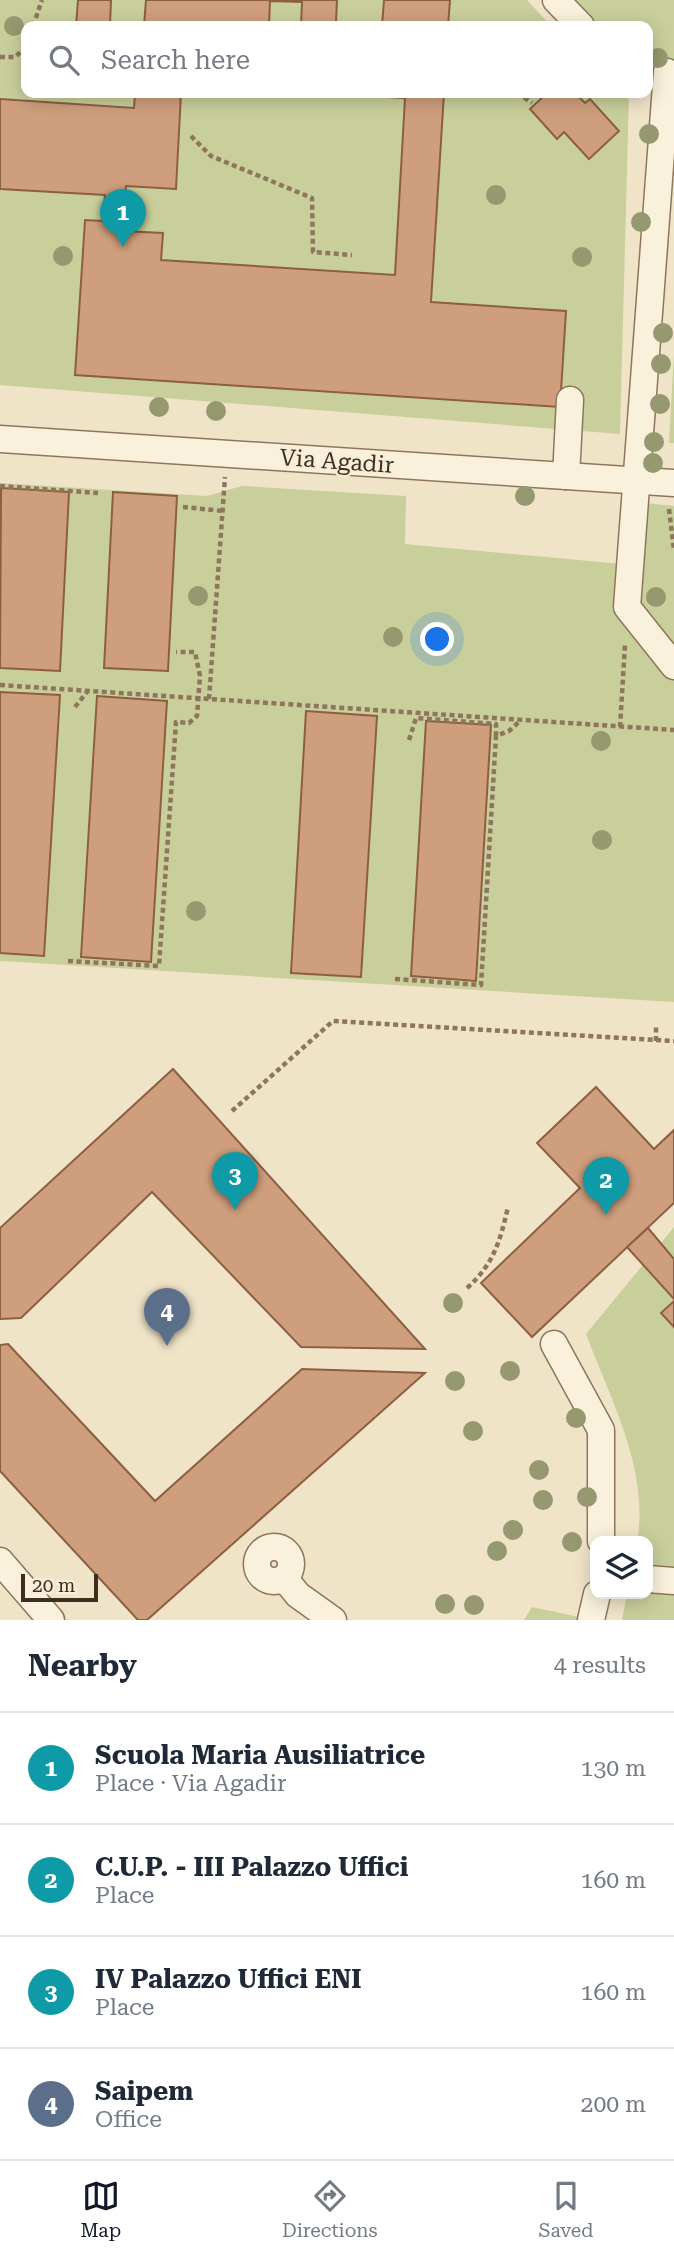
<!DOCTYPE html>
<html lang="en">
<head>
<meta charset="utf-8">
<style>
  :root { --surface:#fff; --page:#f2f2f3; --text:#1f2937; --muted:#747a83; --line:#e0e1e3; --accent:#111827 }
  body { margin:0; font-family:"Roboto Serif",serif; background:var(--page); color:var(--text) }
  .controls { position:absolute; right:21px; bottom:21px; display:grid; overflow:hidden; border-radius:14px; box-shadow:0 4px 18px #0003 }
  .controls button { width:63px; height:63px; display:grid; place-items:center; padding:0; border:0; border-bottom:2px solid var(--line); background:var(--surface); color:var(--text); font:35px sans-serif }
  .scale { position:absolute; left:21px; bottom:18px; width:77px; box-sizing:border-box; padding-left:7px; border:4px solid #3d2e20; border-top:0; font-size:19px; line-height:24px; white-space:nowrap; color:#3d2e20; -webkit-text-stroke:5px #f7eed8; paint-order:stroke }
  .you { position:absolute; left:438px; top:640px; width:24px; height:24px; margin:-18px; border:5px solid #fff; border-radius:50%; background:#1a73e8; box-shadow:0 0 0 10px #1a73e833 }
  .badge { display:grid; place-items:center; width:46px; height:46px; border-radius:50%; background:var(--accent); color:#fff; font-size:23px; font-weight:700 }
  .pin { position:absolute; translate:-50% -58px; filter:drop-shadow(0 2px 4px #0008) }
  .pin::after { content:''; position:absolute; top:37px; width:24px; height:21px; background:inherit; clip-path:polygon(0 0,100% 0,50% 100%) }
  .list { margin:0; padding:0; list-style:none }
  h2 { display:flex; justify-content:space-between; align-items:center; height:91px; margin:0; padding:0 28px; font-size:30px }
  h2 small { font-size:23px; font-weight:400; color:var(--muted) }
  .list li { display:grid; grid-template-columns:46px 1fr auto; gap:21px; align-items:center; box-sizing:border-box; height:112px; padding:0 28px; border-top:2px solid var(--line) }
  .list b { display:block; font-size:26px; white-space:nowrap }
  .list p { margin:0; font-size:23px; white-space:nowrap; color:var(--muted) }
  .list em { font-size:23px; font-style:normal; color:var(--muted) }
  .icon { flex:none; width:38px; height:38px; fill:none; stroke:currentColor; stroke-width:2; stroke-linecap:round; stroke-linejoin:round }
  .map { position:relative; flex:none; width:674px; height:1620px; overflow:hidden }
  .search { position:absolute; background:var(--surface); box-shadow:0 4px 18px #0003; left:21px; right:21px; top:21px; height:77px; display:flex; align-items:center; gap:18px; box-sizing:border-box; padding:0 24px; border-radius:14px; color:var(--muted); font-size:26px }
  .sheet { height:539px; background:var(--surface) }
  nav { display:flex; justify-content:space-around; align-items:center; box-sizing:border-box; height:98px; border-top:2px solid var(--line); background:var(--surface); font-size:19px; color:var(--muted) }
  nav a { display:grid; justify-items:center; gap:4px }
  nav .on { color:var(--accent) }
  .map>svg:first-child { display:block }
  .green { fill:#c9cf9b }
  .building { fill:#cf9f7d; stroke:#8d5f41; stroke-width:2 }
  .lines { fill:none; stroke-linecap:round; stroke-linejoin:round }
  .minor-casing { stroke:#8d765c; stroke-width:29 }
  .path { stroke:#8d765c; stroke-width:4.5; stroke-dasharray:5 3.5; stroke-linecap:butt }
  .minor { stroke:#faf1dc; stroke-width:26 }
  .tree { fill:#96986f }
  .labels { text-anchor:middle; stroke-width:5; stroke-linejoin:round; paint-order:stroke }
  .street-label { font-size:23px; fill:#3d2e20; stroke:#f7eed8 }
</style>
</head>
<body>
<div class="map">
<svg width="674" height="1620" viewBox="0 0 674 1620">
  <rect width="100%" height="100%" fill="#f0e4c8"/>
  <g class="green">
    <path d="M0 0H527L551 26H26V93H629L620 434 0 385Z"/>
    <path d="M566 0H674V82L648 66V26H592Z"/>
    <path d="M674 353V443H669Z"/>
    <path d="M0 483 207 496 242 486 406 496 405 544 622 564 626 501 674 506V1002L0 961Z"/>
    <path d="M674 1227V1620H622L627 1594H648V1541H637C650 1471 610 1398 586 1334Z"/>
    <path d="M532 1607 593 1620H524Z"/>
  </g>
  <g class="building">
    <path d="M78 0H111L110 26H114H76Z"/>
    <path d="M146 0H337L336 22 382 26 384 0H450L448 26H301L302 2 270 1 269 26H144Z"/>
    <path d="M135 93H181L176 189 126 186 123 231 163 233 161 260 395 275 405 98 318 93H444L431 302 566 311 560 407 75 375 85 220 103 221 105 195 0 189V99L134 108Z"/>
    <path d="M547 93H575L585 103 590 99 619 131 589 159 564 132 557 139 530 109Z"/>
    <path d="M1 488 69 492 60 671 0 668Z"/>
    <path d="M113 492 177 496 168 671 104 668Z"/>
    <path d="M0 692 60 695 44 956 0 953Z"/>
    <path d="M97 696 167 701 151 962 81 957Z"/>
    <path d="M306 711 377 716 361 977 291 973Z"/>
    <path d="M426 721 491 725 476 981 411 976Z"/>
    <path d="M173 1069 425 1349 301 1347 152 1192 21 1318 0 1319V1228Z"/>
    <path d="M596 1087 654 1149 674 1130V1203L532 1337 481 1283 580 1188 537 1143Z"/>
    <path d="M648 1228 674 1259V1299L627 1247Z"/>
    <path d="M674 1301V1327L661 1313Z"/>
    <path d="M8 1344 155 1501 302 1369 425 1373 147 1620H138L0 1471V1345Z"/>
  </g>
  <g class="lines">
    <g class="minor-casing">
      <g id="minor">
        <path d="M556 0 581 26"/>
        <path d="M667 72 627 607 674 666"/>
        <path d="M0 439 674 483"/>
        <path d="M566 476 570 400"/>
        <path d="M554 1344 601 1430V1541"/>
        <circle cx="274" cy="1564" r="17"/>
        <path d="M0 1561 51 1620"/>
        <path d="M284 1578 298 1595 333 1620"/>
        <path d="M648 1579 674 1581"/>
        <path d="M591 1620 597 1594"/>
      </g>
    </g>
    <g class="path">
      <path d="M33 26 42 0"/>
      <path d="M0 57H15L26 47"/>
      <path d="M517 93 532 103"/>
      <path d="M191 136 211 156 312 198 313 252 352 255"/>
      <path d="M0 486 98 493"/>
      <path d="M183 507 223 511"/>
      <path d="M669 509 674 550"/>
      <path d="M0 685 674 730"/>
      <path d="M209 699 225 477"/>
      <path d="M75 707 87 692"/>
      <path d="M620 727 625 645"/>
      <path d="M409 740 416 718 496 724V736"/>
      <path d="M68 961 159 966 176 722 189 723 197 716 200 676 195 652H176"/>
      <path d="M395 979 481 985 496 736 509 731 520 721"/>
      <path d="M656 1041V1024"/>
      <path d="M232 1111 333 1021 674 1041"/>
      <path d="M467 1288C494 1264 500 1241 508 1207"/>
    </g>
    <use href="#minor" class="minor"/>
  </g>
  <g class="tree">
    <circle cx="14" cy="26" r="10"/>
    <circle cx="658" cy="58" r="10"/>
    <circle cx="649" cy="134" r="10"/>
    <circle cx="496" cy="195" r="10"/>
    <circle cx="641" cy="222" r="10"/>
    <circle cx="63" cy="256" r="10"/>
    <circle cx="582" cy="257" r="10"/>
    <circle cx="663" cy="333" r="10"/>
    <circle cx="661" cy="364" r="10"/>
    <circle cx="660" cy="404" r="10"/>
    <circle cx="159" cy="407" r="10"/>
    <circle cx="216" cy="411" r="10"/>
    <circle cx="654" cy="442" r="10"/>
    <circle cx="653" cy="463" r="10"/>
    <circle cx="525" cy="496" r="10"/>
    <circle cx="198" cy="596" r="10"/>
    <circle cx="656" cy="597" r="10"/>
    <circle cx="393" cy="637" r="10"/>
    <circle cx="601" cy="741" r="10"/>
    <circle cx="602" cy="840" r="10"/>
    <circle cx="196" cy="911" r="10"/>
    <circle cx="453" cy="1303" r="10"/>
    <circle cx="510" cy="1371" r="10"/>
    <circle cx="455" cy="1381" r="10"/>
    <circle cx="576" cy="1418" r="10"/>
    <circle cx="473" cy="1431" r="10"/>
    <circle cx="539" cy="1470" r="10"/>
    <circle cx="587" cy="1497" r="10"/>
    <circle cx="543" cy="1500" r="10"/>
    <circle cx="513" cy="1530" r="10"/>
    <circle cx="572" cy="1542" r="10"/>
    <circle cx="497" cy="1551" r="10"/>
    <circle cx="445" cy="1604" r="10"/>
    <circle cx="474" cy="1605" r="10"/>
  </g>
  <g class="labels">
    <g class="street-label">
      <text transform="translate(337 461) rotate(4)" y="8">Via Agadir</text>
    </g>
  </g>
</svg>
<div class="controls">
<button><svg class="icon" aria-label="layers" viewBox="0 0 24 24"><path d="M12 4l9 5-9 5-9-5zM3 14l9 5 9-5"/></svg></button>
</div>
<div class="scale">20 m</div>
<div class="you"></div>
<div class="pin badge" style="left:123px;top:247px;background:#0f9aa8">1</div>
<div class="pin badge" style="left:606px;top:1215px;background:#0f9aa8">2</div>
<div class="pin badge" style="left:235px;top:1210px;background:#0f9aa8">3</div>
<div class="pin badge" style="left:167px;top:1346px;background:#5c6f8a">4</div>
<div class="search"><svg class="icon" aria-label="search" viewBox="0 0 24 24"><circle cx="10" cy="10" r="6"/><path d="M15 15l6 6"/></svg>Search here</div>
</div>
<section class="sheet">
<h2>Nearby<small>4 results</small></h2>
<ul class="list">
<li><span class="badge" style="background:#0f9aa8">1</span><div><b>Scuola Maria Ausiliatrice</b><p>Place · Via Agadir</p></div><em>130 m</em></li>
<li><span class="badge" style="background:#0f9aa8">2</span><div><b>C.U.P. - III Palazzo Uffici</b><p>Place</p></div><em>160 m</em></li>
<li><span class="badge" style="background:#0f9aa8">3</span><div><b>IV Palazzo Uffici ENI</b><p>Place</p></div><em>160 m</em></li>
<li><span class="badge" style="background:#5c6f8a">4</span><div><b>Saipem</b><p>Office</p></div><em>200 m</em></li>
</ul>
</section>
<nav>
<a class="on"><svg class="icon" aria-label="map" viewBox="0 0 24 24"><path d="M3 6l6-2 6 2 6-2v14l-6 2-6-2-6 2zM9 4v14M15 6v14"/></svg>Map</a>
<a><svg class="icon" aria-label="directions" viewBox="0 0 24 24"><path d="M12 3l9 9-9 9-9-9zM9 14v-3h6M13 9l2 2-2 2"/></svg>Directions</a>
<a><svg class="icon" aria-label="saved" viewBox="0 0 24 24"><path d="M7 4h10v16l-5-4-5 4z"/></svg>Saved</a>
</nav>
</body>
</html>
